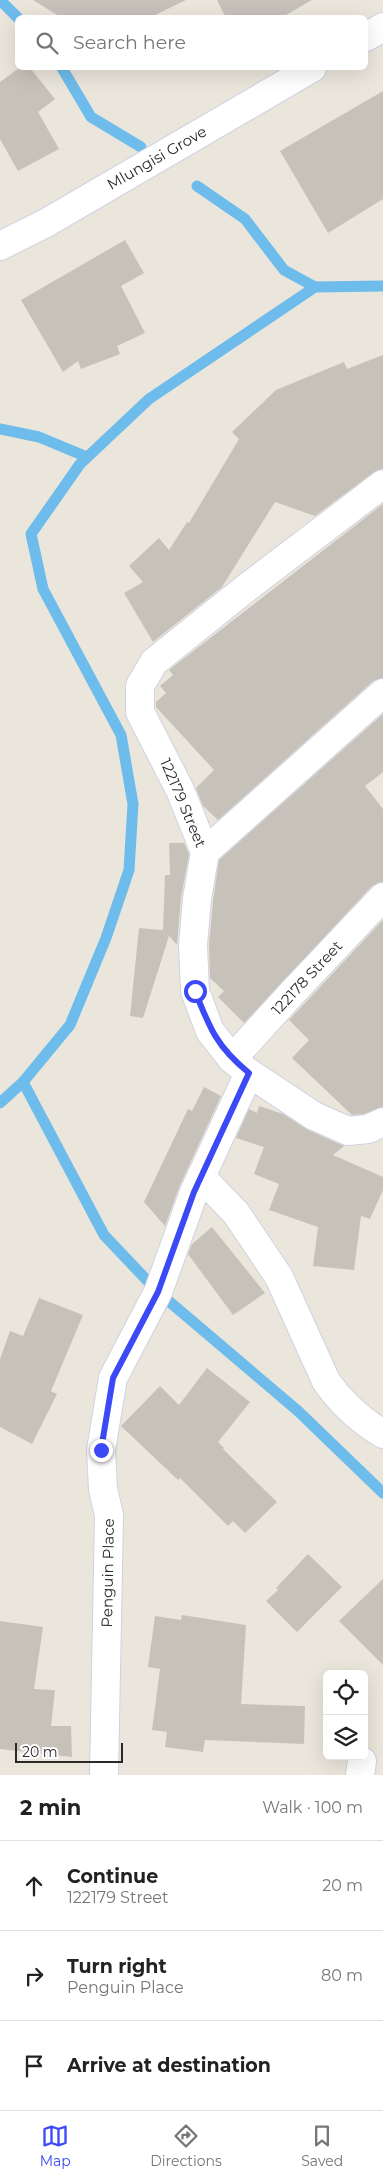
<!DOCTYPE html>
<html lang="en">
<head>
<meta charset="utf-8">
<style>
  :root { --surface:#fff; --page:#f6f6f6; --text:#222; --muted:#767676; --line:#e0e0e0; --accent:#3c49f7 }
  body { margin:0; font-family:Montserrat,sans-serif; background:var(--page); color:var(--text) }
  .controls { position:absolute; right:15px; bottom:15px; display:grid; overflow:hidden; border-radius:8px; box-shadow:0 5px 20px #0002 }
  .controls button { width:45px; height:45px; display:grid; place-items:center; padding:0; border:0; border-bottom:1px solid var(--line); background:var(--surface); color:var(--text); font:25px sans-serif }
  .scale { position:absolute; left:15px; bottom:12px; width:108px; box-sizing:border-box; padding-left:5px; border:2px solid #292929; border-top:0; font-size:14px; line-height:18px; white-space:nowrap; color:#292929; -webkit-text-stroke:4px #fff; paint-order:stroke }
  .stop { position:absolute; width:15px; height:15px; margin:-11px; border:4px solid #3c49f7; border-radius:50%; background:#fff }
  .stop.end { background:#3c49f7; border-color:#fff; box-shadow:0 1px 5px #0008 }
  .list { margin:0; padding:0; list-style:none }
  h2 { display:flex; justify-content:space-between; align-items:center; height:65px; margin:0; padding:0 20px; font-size:21px }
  h2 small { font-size:16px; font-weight:400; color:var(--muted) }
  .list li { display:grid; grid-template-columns:32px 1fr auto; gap:15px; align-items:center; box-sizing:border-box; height:90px; padding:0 20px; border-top:1px solid var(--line) }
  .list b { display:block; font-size:19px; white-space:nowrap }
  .list p { margin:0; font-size:16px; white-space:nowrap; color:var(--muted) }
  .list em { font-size:16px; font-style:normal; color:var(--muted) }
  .icon { flex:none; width:28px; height:28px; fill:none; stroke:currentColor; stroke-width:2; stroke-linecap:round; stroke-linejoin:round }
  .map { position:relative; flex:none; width:383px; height:1775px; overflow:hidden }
  .search { position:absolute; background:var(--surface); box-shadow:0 5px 20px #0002; left:15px; right:15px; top:15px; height:55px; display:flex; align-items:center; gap:12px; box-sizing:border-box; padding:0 18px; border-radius:8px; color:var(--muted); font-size:19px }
  .sheet { height:335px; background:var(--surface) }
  nav { display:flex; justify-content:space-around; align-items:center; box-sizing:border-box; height:70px; border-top:1px solid var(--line); background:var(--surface); font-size:14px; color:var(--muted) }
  nav a { display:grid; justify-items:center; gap:2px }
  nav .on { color:var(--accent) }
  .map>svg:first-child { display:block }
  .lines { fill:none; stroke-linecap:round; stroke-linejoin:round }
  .stream { stroke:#6ebcec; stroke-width:11 }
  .building { fill:#c6c2ba }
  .minor-casing { stroke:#d0d1e2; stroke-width:30 }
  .minor { stroke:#fff; stroke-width:28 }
  .route { stroke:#3c49f7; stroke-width:6 }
  .labels { text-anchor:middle; stroke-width:4; stroke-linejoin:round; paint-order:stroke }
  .street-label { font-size:15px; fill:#292929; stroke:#fff }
</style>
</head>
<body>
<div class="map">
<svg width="383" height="1775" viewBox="0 0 383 1775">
  <rect width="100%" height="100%" fill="#ebe6db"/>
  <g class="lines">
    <g class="stream">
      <path d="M0 0 18 18"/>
      <path d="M62 68 91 117 141 147"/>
      <path d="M197 186 245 219 284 270 315 287"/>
      <path d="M0 429 39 437 87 457"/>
      <path d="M23 1082 104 1235 158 1292 298 1411 383 1493"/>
      <path d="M0 1103 23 1082 70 1025 106 938 129 870 133 804 121 735 43 589 31 534 80 464 149 399 315 287 383 286"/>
    </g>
  </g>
  <g class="building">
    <path d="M33 0H186L149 18H62Z"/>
    <path d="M217 0H312L281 18H226Z"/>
    <path d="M19 68H30L55 99 38 112 59 149 18 171 0 139V82Z"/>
    <path d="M383 91V199L328 233 280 151Z"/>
    <path d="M125 240 144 273 121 286 145 333 117 346 120 354 81 369 78 361 63 372 21 300Z"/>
    <path d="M383 355V469L374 472 315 516 275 502 222 587 153 642 124 593 143 582 129 566 159 538 169 550 187 522 189 523 239 439 232 432 276 390 344 362 347 369Z"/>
    <path d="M383 504V678L373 681 218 820 203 806 196 788 214 770 156 707V702L166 693 160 686 173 675 169 670Z"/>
    <path d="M383 714V772L365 786 383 809V882L372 886 244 1023 218 997 224 991 210 978 209 945 213 901 219 860Z"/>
    <path d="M169 843H184L189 854 181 898 177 945 169 936 143 1018 130 1016 139 928 163 930 165 875H170Z"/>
    <path d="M383 920V1107L364 1114 352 1115 292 1058 309 1040 289 1020Z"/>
    <path d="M204 1087 221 1096 180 1185 165 1226 144 1202 188 1109 192 1111Z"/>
    <path d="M259 1106 283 1114 308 1130 344 1146 333 1155 383 1177V1190L370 1219 361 1216 354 1270 313 1266 318 1227 269 1210 279 1184 254 1174 264 1147 236 1138 249 1109 257 1113Z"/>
    <path d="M212 1227 265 1293 233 1315 188 1254 192 1244Z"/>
    <path d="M39 1298 83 1315 51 1391 57 1394 32 1444 0 1427V1359L10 1331 23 1336Z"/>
    <path d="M207 1368 250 1402 218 1442 224 1448 223 1449 277 1502 245 1533 233 1521 228 1526 180 1478 178 1480 121 1426 160 1386 179 1405Z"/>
    <path d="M308 1554 342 1587 297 1632 266 1601 278 1590 276 1588Z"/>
    <path d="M383 1579V1665L339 1621Z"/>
    <path d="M182 1615 246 1625 241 1704 305 1706 304 1744 205 1740 203 1752 165 1747 167 1732 152 1730 160 1669 148 1667 155 1616 181 1620Z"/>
    <path d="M0 1621 43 1627 34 1689 55 1690 51 1726H71L72 1757 0 1749Z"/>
  </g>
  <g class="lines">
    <g class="minor-casing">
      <g id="minor">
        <path d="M366 37 383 27"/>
        <path d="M0 246 46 223 312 68"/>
        <path d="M383 484 245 589 154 662 140 686V712L180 790 205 852 197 899 193 945 195 991 210 1031 232 1059 249 1073 314 1116 348 1131 368 1129 383 1122"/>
        <path d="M205 852 383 693"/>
        <path d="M232 1059 293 992 383 897"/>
        <path d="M201 1177 236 1213 279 1277 326 1381C342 1404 360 1420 383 1434"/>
        <path d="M104 1775 109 1515 103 1489 101 1450 113 1378 158 1292 194 1192 249 1073"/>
        <path d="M360 1775 362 1761"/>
      </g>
    </g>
    <use href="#minor" class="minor"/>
  </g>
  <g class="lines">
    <path class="route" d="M101 1450 113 1378 158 1292 194 1192 249 1073C217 1047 210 1029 195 991"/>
  </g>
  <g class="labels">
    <g class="street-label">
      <text transform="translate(157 158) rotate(-30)" y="5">Mlungisi Grove</text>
      <text transform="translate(183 803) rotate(67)" y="5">122179 Street</text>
      <text transform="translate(307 978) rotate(-47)" y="5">122178 Street</text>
      <text transform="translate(108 1573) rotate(-89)" y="5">Penguin Place</text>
    </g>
  </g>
</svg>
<div class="controls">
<button><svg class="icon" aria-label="locate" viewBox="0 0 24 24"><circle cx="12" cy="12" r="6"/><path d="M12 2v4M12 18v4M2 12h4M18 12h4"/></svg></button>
<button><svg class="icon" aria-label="layers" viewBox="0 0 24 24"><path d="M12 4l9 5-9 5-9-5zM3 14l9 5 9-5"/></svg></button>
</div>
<div class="scale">20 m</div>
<div class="stop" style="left:195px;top:991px"></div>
<div class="stop end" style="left:101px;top:1450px"></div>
<div class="search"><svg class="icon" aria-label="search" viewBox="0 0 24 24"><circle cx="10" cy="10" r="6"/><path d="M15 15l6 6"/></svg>Search here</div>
</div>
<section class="sheet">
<h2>2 min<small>Walk · 100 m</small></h2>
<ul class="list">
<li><svg class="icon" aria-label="ahead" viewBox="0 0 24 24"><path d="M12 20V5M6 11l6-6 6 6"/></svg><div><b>Continue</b><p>122179 Street</p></div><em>20 m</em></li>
<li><svg class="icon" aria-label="right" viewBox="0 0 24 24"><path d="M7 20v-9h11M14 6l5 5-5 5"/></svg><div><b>Turn right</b><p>Penguin Place</p></div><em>80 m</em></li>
<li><svg class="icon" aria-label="arrive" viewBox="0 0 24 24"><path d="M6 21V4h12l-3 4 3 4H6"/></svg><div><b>Arrive at destination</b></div></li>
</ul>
</section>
<nav>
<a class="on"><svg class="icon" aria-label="map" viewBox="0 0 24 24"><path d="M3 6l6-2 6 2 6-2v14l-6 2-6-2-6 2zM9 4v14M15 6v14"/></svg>Map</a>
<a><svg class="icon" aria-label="directions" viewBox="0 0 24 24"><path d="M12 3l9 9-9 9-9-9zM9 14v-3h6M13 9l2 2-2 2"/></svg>Directions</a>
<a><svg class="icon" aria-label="saved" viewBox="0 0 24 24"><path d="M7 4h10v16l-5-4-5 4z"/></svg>Saved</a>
</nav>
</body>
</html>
